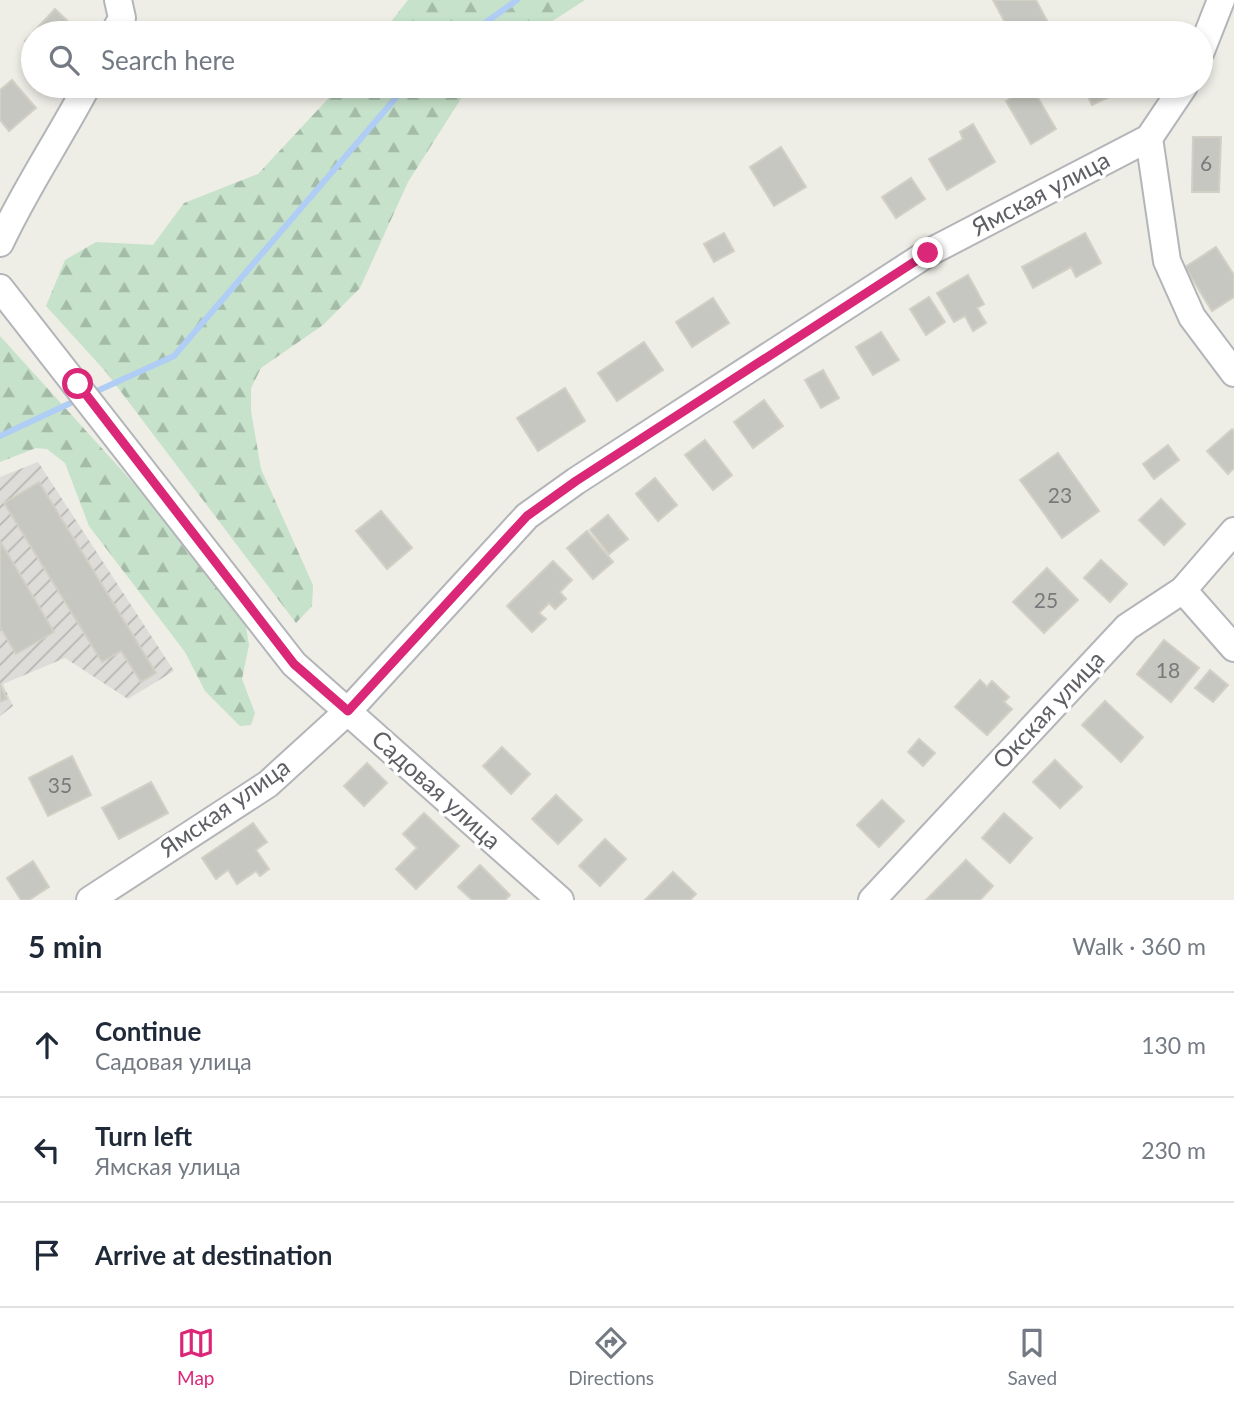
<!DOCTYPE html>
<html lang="en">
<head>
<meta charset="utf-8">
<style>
  :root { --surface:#fff; --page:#f2f2f3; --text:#1f2937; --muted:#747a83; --line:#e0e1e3; --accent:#db2777 }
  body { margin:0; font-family:Lato,sans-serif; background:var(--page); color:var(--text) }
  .stop { position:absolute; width:21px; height:21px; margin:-16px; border:5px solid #db2777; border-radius:50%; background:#fff }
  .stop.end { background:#db2777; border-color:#fff; box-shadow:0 2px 7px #0008 }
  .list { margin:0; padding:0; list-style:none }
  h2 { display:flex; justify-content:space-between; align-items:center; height:91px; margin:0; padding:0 28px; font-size:30px }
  h2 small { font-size:23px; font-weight:400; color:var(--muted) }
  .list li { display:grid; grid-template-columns:46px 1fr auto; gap:21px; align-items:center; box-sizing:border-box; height:105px; padding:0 28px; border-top:2px solid var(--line) }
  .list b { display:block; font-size:26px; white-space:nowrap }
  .list p { margin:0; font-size:23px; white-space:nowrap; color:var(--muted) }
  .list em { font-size:23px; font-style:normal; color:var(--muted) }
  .icon { flex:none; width:38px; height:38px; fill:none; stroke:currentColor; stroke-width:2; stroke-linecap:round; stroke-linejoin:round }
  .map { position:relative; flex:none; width:1234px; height:900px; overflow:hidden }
  .search { position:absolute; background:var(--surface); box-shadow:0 4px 10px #0003; left:21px; right:21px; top:21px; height:77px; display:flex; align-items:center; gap:18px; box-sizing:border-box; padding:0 24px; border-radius:38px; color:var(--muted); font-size:26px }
  .sheet { height:406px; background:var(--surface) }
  nav { display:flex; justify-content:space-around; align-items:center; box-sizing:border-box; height:98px; border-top:2px solid var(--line); background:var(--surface); font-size:19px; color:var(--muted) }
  nav a { display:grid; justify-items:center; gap:4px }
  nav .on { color:var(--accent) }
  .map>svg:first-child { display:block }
  .industrial { fill:url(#industrial-furrows) }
  .forest { fill:url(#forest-firs) }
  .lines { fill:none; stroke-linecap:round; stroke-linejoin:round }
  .stream { stroke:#b0cef5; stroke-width:6 }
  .building { fill:#c7c7c1; stroke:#d2d0c5; stroke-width:2 }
  .minor-casing { stroke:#b3b5b9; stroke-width:30 }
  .minor { stroke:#fff; stroke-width:26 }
  .route { stroke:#db2777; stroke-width:9 }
  .labels { text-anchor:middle; stroke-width:7; stroke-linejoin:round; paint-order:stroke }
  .number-label { font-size:21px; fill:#787a7c }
  .street-label { font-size:24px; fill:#5e6065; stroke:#fff }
</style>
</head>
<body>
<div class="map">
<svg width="1234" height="900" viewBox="0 0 1234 900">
  <defs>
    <pattern id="industrial-furrows" width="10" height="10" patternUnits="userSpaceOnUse" patternTransform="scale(1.75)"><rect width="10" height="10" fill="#dddcd8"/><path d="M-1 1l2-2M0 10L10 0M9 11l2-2" fill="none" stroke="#b6b6b3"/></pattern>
    <pattern id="forest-firs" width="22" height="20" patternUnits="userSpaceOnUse" patternTransform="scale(1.75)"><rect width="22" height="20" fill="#c6e2ca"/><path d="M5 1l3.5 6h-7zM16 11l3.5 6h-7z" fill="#a4bba8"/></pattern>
  </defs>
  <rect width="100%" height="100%" fill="#eeede6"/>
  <path class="industrial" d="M38 462 174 671 128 699 65 658 3 684 13 706 0 716V477Z"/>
  <g class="forest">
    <path d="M408 0H585L534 33H382Z"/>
    <path d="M340 86H469L408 182 360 288 323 325 261 368 251 388V411L261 469 313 585 312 606 296 623 106 372 46 306 65 260 96 242 153 245 184 203 258 174Z"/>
    <path d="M0 336 242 603 249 645 242 679 255 713 251 725 240 726 205 691 185 652 89 526 65 463 47 449 36 448 0 462Z"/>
  </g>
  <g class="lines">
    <g class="stream">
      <path d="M471 33 517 0"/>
      <path d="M97 391 174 356 406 86"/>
      <path d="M0 436 77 400"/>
    </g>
  </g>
  <g class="building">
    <path d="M993 0H1036L1053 32 1016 33 1013 27 1009 30Z"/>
    <path d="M55 9 80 33H33V49L25 41Z"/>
    <path d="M12 80 36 108 9 131 0 120V90Z"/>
    <path d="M1031 86 1056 129 1031 144 1006 101Z"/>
    <path d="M1083 86H1122L1124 90 1092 105Z"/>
    <path d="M973 124 995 162 947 190 929 159 963 139 960 132Z"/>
    <path d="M1193 137H1221L1219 192H1192Z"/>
    <path d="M781 147 806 187 774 206 750 167Z"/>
    <path d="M911 178 925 199 896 218 882 197Z"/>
    <path d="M724 233 734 251 714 262 704 244Z"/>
    <path d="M1085 233 1101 263 1076 277 1071 267 1033 288 1022 267Z"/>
    <path d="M1216 247 1234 275V297L1212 311 1185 267Z"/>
    <path d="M968 275 984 304 977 308 986 323 973 331 965 316 954 322 937 293Z"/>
    <path d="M929 297 945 322 926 335 910 309Z"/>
    <path d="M713 298 729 323 692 347 676 322Z"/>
    <path d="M881 332 899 360 873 375 856 347Z"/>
    <path d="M644 342 663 370 617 401 598 373Z"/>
    <path d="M823 370 839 398 821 408 805 380Z"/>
    <path d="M565 388 585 421 538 451 517 418Z"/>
    <path d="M764 400 783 426 753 448 734 422Z"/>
    <path d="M1232 429 1234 431V468L1228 474 1207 451Z"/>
    <path d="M705 440 732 475 713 490 685 455Z"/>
    <path d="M1168 445 1179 460 1154 479 1143 464Z"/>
    <path d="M1058 453 1099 511 1062 538 1020 480Z"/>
    <path d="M655 478 677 505 658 521 636 494Z"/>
    <path d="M39 482 156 673 141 682 121 651 102 662 4 503Z"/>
    <path d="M1161 499 1185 524 1164 545 1139 520Z"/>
    <path d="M381 511 412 548 387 569 356 531Z"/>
    <path d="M608 515 628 539 609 554 590 530Z"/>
    <path d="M587 531 613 562 593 579 567 548Z"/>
    <path d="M0 541 54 632 16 654 0 627Z"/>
    <path d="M1101 560 1127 584 1110 602 1084 578Z"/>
    <path d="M553 561 572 580 560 592 566 599 555 609 549 603 539 613 546 619 532 632 507 606Z"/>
    <path d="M1047 568 1078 600 1044 633 1013 602Z"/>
    <path d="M1164 640 1199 668 1171 702 1137 674Z"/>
    <path d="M1210 670 1228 685 1213 702 1195 688Z"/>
    <path d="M980 680 987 687 992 681 1009 697 1004 702 1012 709 987 735 955 707Z"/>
    <path d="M0 684 7 699 0 702Z"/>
    <path d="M1105 701 1143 737 1121 762 1082 725Z"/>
    <path d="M919 739 935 753 923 766 908 752Z"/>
    <path d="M502 747 530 774 511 794 483 766Z"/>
    <path d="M72 756 91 795 48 816 29 778Z"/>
    <path d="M1055 760 1082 787 1060 808 1033 782Z"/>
    <path d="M367 763 387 783 364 806 344 786Z"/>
    <path d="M151 782 168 813 119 839 102 808Z"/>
    <path d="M556 795 582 820 558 844 532 819Z"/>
    <path d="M882 800 904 821 879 847 857 825Z"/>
    <path d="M424 813 459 846 416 889 396 869 417 848 403 834Z"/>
    <path d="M1004 813 1032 838 1010 863 982 838Z"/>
    <path d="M253 823 267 842 256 850 269 869 260 876 256 871 237 884 228 870 216 879 202 858Z"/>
    <path d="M605 839 626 859 600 886 579 866Z"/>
    <path d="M966 860 993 886 980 900H926Z"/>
    <path d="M33 861 49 887 29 900H21L7 878Z"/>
    <path d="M480 865 510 895 505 900H472L458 887Z"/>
    <path d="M673 872 696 894 690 900H645Z"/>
  </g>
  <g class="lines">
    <g class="minor-casing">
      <g id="minor">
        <path d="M114 33 122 18 118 0"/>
        <path d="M1201 51 1221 0"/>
        <path d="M1149 138 1167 261 1192 317 1234 373"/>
        <path d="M0 243C25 189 59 139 87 86"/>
        <path d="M0 288 294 664 560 900"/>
        <path d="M1183 590 1234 648"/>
        <path d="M90 900 268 784 348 711 527 516 576 481 928 253 1149 138 1184 86"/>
        <path d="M872 900 1127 627 1183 590 1234 531"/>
      </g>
    </g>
    <use href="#minor" class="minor"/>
  </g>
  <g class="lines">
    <path class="route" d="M78 384 294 664 348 711 527 516 576 481 928 253"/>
  </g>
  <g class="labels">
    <g class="number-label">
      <text x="1206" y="171">6</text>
      <text x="1060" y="503">23</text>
      <text x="1046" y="608">25</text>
      <text x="1168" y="678">18</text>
      <text x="60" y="793">35</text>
    </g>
    <g class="street-label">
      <text transform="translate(1041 194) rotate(-28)" y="8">Ямская улица</text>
      <text transform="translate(1049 710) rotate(-47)" y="8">Окская улица</text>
      <text transform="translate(436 790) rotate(42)" y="8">Садовая улица</text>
      <text transform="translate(225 808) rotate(-35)" y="8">Ямская улица</text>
    </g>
  </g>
</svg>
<div class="stop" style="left:78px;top:384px"></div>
<div class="stop end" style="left:928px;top:253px"></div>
<div class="search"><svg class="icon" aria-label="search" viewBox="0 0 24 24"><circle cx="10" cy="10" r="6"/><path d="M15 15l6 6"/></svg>Search here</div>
</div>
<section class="sheet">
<h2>5 min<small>Walk · 360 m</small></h2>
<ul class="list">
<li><svg class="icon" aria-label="ahead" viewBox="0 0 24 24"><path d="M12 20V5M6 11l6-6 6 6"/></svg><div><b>Continue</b><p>Садовая улица</p></div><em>130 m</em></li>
<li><svg class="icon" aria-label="left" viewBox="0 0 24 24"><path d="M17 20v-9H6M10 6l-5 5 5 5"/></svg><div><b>Turn left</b><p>Ямская улица</p></div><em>230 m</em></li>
<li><svg class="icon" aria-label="arrive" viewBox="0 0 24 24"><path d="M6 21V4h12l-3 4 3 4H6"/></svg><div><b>Arrive at destination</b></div></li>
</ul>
</section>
<nav>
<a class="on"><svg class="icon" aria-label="map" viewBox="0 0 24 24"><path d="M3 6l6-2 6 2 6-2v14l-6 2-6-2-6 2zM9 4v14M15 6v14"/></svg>Map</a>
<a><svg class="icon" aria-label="directions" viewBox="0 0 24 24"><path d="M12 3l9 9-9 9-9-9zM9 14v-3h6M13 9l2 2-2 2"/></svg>Directions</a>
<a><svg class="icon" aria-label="saved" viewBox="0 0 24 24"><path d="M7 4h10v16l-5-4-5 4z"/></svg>Saved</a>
</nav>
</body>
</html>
